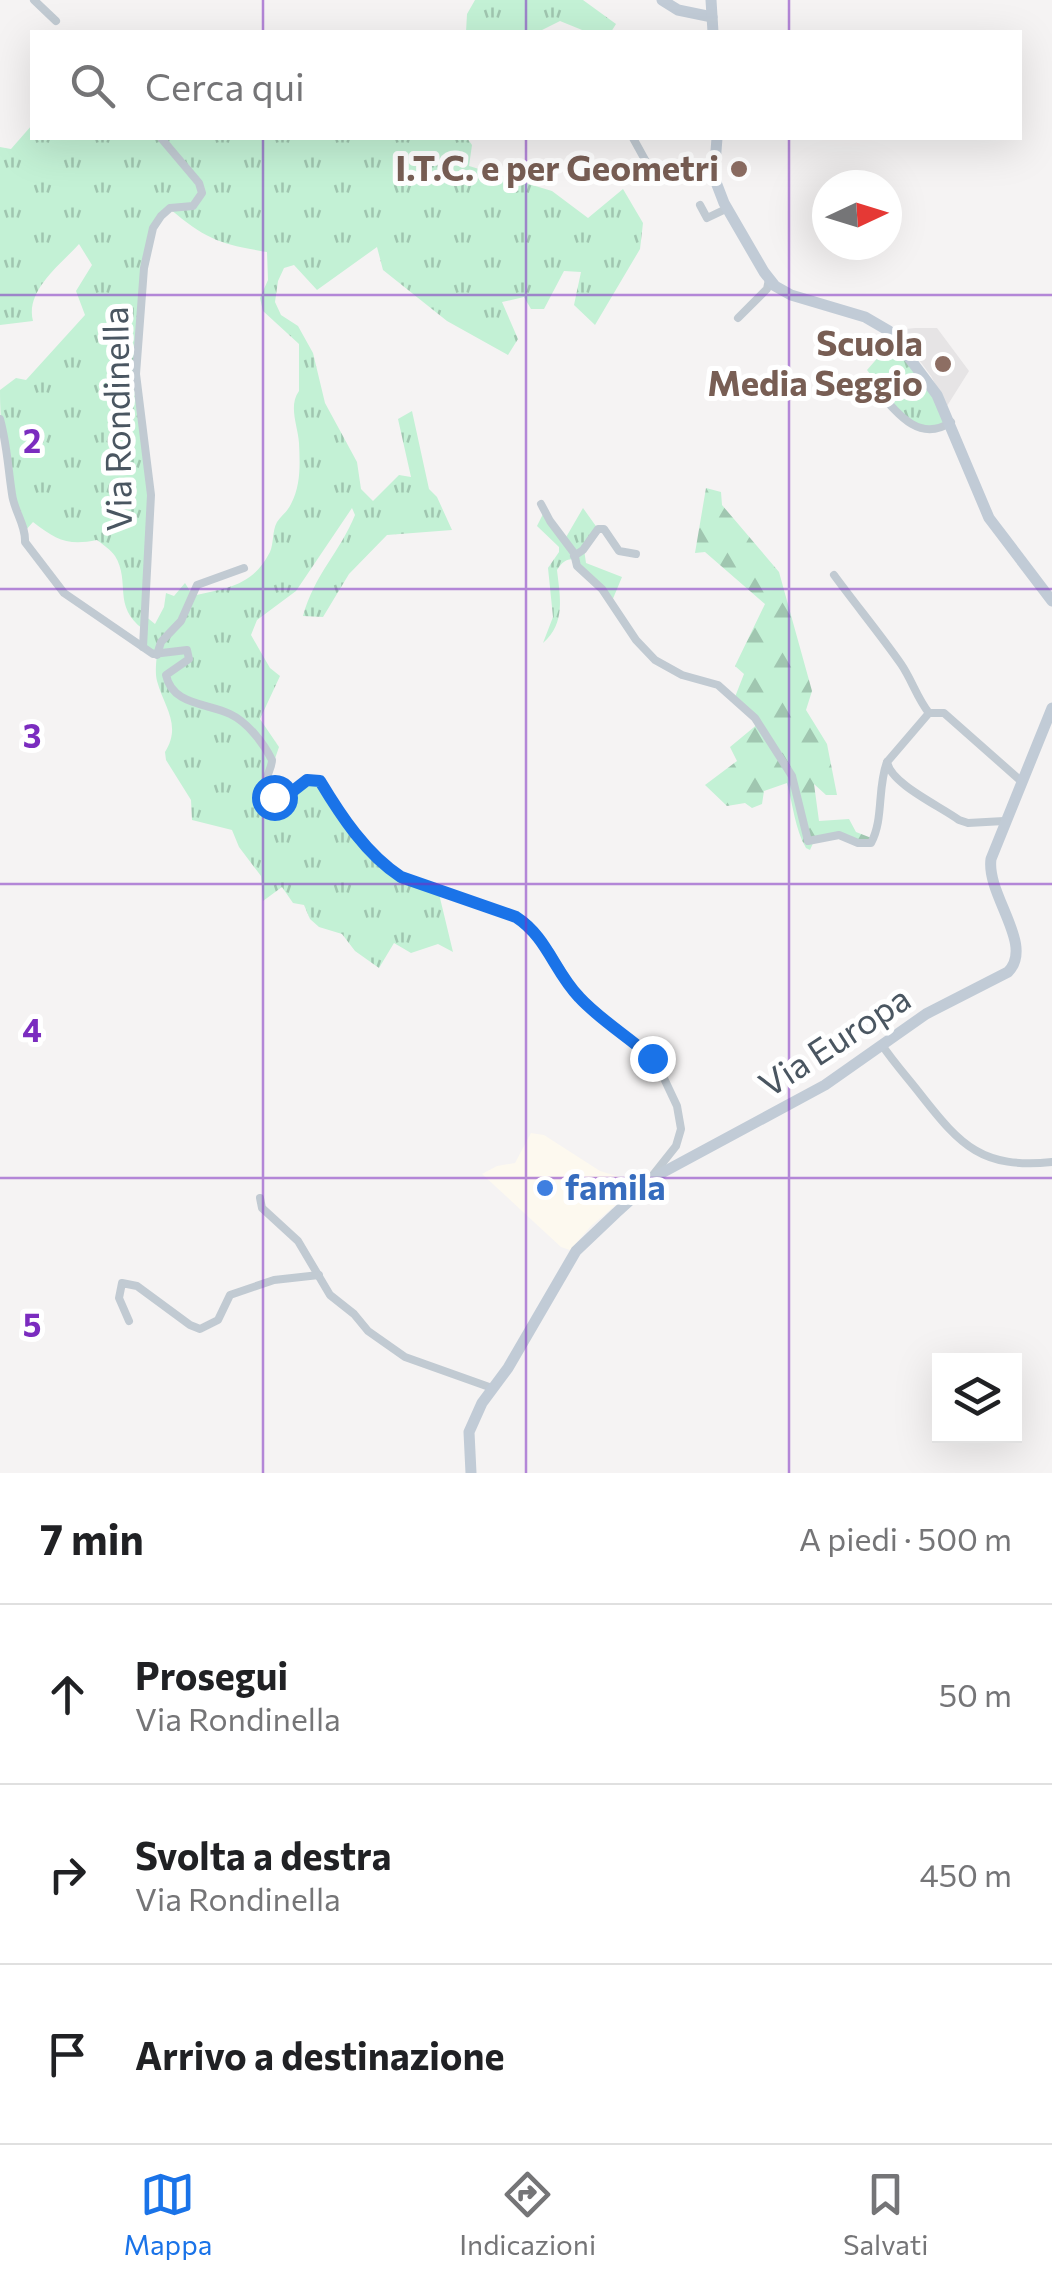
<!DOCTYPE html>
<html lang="it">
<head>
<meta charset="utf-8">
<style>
  :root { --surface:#fff; --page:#f6f6f6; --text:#202124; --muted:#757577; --line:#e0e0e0; --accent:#1a73e8 }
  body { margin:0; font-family:Commissioner,sans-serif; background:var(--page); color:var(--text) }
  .controls { position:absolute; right:30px; bottom:30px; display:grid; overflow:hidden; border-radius:0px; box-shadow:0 10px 40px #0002 }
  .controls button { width:90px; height:90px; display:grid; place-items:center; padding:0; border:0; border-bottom:2px solid var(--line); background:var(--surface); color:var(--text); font:50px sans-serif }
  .compass { position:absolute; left:812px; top:170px; width:90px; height:90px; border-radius:50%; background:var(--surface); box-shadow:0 10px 40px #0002; rotate:86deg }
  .stop { position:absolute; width:30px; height:30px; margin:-22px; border:8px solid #1a73e8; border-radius:50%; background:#fff }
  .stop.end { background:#1a73e8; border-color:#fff; box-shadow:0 2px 10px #0008 }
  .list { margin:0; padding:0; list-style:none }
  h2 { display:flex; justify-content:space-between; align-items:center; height:130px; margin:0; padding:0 40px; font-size:42px }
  h2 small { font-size:32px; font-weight:400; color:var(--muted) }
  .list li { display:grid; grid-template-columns:65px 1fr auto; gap:30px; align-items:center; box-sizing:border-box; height:180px; padding:0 40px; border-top:2px solid var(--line) }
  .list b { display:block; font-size:38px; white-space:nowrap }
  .list p { margin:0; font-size:32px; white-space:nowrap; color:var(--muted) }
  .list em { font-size:32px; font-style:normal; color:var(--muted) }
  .icon { flex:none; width:55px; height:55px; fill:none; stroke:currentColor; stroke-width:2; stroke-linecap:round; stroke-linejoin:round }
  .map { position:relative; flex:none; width:1052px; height:1473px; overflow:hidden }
  .search { position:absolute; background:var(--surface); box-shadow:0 10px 40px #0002; left:30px; right:30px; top:30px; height:110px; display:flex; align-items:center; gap:25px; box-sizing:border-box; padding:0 35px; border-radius:0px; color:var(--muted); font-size:38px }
  .sheet { height:670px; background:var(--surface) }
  nav { display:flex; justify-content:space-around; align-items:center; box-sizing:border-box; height:140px; border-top:2px solid var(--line); background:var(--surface); font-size:28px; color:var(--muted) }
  nav a { display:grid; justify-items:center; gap:5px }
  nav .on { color:var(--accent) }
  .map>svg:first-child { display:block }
  .commercial { fill:#fdf9ef }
  .education { fill:#e6e4e5 }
  .grass { fill:url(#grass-tufts); fill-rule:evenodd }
  .forest { fill:url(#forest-firs) }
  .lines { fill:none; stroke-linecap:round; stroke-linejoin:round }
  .street { stroke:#c1cad2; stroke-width:8 }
  .secondary { stroke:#c1cbd6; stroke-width:11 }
  .route { stroke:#1a73e8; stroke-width:12 }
  .grid { fill:none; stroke:#7b2cbf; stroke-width:2.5; stroke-opacity:0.55 }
  .education-dot { fill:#8d6e63; stroke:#fff; stroke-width:4 }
  .shop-dot { fill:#3f7fe0; stroke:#fff; stroke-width:4 }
  .labels { text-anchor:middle; stroke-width:10; stroke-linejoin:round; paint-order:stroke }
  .education-label { font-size:35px; font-weight:bold; fill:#785e54; stroke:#fff; text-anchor:end }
  .street-label { font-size:35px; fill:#4a5661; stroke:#fff }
  .shop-label { font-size:35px; font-weight:bold; fill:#366cbe; stroke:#fff; text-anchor:start }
  .grid-label { font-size:32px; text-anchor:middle; font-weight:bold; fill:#7b2cbf; stroke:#fff; stroke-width:10; stroke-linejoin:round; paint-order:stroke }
</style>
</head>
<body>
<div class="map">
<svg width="1052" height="1473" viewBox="0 0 1052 1473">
  <defs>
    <pattern id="grass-tufts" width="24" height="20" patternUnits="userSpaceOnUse" patternTransform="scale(2.5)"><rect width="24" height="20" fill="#c3f1d5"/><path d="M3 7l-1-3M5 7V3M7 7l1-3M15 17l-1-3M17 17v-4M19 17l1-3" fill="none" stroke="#a0c6b0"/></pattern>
    <pattern id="forest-firs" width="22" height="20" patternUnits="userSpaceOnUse" patternTransform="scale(2.5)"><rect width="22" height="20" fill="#c3f1d5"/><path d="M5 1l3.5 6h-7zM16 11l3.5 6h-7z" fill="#a0c6b0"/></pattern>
  </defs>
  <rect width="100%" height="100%" fill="#f5f3f3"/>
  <path class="commercial" d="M531 1133 544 1135 600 1171 633 1181 645 1180 591 1226 570 1250 561 1247 482 1174 497 1166 515 1163Z"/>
  <path class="education" d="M915 328H937L969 371 947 406 931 376 897 330Z"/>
  <g class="grass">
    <path d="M475 0H583L616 24 611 32H587L560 21 538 32H466L467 14Z"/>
    <path d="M32 125V138H467L472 145 469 166 552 191 588 218 623 189 643 223 640 249 595 325 574 305 581 272 564 271 544 309H531L524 297 502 302 518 339 508 355 447 321 383 270 377 247 317 290 294 265 284 268 278 281 275 302 281 315 298 326 313 353 325 403 357 462 361 489 373 501 399 475 411 477 398 419 412 411 429 489 437 497 452 530 387 535 349 574 323 617 303 616C314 575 340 552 355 515L352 508 296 591 257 620 251 635 270 668 280 676 260 719 279 747 266 785 274 797 314 778 379 861 401 877 442 890 440 898 453 952 438 944 411 953 394 943 379 968 355 951 342 934 319 927 310 919 304 905 293 903 282 887 263 901 261 876 239 847 232 830 192 820 191 800 166 760 165 752C182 725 164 707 157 681 155 673 156 663 157 655L143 647V629C112 606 131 582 115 556 111 550 102 544 97 540 68 546 56 540 33 522L25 531C6 496 0 430 0 390L16 378 26 380 85 315 76 291 92 265 79 244C60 265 25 291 33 321L0 325V147L11 149ZM170 209C207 240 220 244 267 252L268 280 260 298 263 311 299 344V391C288 406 298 426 299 443 300 464 301 485 291 504 288 511 281 516 277 522 272 531 274 543 270 552 252 587 226 588 193 596L185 583 174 596 166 593 164 607 155 624 144 615 151 495 136 354 149 242 161 216Z"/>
    <path d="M895 338 950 422 941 428 913 427 871 382 873 378 867 370Z"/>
    <path d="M583 508 598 529 584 549 586 563 622 577 612 601 575 559C566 559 562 562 557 570 560 597 566 623 543 643L553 617 548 568 559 552V547L537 526 545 510 565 539Z"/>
  </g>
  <path class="forest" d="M706 488 721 492 722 505 779 572 812 691 806 710 827 744 837 795H826L814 784 819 821 849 819 856 832 874 839 871 843 850 837 814 841 810 850 806 848C795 829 793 805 787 783L764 791 762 804 752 808 745 803 727 806 705 785 737 761 730 747 759 723 735 697 744 674 735 666 765 604 705 552 695 553Z"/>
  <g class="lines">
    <g class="street">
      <path d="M34 0 56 21"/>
      <path d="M633 138 649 167 714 163"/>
      <path d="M700 205 707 218 728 208"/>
      <path d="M738 318 767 289 769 279"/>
      <path d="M848 392 867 378C890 402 914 447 951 422"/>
      <path d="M0 419C7 444 8 468 12 494 14 511 26 525 25 542L64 593 153 654 187 650 189 659 166 675C172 705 207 703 230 714 247 722 263 742 272 760 272 768 265 777 266 786 268 814 298 785 307 780L320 781C341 816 366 854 401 877L516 917 529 925 551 953 575 993 642 1050 661 1072 677 1106 681 1129 676 1146 653 1175"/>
      <path d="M541 504 550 521 574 553 577 566 602 589 636 640 655 660 682 675 718 685 755 718 792 776 808 841 839 835 858 843H871C884 819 877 788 887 762"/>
      <path d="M574 556 583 550 598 529H604L619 551 636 554"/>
      <path d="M834 575C856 605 880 634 901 664 912 680 917 698 929 713"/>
      <path d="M143 647 151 495 136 374 144 268 153 228 161 216 170 208 193 206 202 193 199 183 161 138"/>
      <path d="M157 655 161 642 181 621 197 585 244 568"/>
      <path d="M1004 821 968 823 959 820C940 806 891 784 887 762L929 713H944L1021 781"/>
      <path d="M882 1045C894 1063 908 1078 921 1095 961 1146 982 1169 1052 1162"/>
      <path d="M260 1198 262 1208 298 1241 330 1295 354 1314 368 1331 405 1357 492 1388"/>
      <path d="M129 1321 119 1298 122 1283 137 1286 190 1325 200 1329 218 1320 230 1295 274 1280 319 1275"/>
    </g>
    <g class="secondary">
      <path d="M662 0 678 10 712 17"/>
      <path d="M711 0 713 32"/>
      <path d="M717 138 714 177 724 203 764 272 775 286 791 295 865 317 889 331 937 395 989 518 1052 601"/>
      <path d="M471 1473 469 1432 482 1403 508 1368 576 1251 616 1213 658 1175 825 1085 926 1014 1008 972C1035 945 986 895 991 859L1052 708"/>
    </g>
  </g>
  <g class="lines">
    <path class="route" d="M274 797 284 798 307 780 320 781C341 816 366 854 401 877L516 917C547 937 554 971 579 997 600 1020 629 1037 652 1058"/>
  </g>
  <path class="grid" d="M263 0V32M526 0V32M789 0V32M263 138V1473M526 138V1473M789 138V1473M0 295H1052M0 589H1052M0 884H1052M0 1178H1052"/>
  <g class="education-dot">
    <circle cx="739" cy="169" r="10"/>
    <circle cx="943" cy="364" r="10"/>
  </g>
  <circle class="shop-dot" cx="545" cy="1188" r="10"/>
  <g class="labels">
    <g class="education-label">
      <text x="719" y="181">I.T.C. e per Geometri</text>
      <text x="923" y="356">Scuola<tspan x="923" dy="40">Media Seggio</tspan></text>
    </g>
    <g class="street-label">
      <text transform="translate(118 419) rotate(-91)" y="12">Via Rondinella</text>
      <text transform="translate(835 1042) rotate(-33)" y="12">Via Europa</text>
    </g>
    <g class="shop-label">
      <text x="565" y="1200">famila</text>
    </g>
  </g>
  <g class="grid-label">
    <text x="32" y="453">2</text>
    <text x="32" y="748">3</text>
    <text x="32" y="1042">4</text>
    <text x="32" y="1337">5</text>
  </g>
</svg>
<div class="controls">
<button><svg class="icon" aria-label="layers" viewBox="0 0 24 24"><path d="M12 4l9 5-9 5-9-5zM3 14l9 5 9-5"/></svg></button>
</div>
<svg class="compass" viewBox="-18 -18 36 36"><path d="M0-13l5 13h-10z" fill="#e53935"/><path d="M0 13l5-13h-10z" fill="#757577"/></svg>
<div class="stop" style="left:274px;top:797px"></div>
<div class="stop end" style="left:652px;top:1058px"></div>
<div class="search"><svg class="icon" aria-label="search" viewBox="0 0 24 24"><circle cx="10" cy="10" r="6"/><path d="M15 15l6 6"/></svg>Cerca qui</div>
</div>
<section class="sheet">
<h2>7 min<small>A piedi · 500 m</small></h2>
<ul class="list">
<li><svg class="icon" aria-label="ahead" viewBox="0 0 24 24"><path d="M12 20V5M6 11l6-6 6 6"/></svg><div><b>Prosegui</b><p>Via Rondinella</p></div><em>50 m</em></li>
<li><svg class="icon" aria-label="right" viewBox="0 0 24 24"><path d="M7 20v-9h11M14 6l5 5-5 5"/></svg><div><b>Svolta a destra</b><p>Via Rondinella</p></div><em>450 m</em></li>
<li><svg class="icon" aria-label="arrive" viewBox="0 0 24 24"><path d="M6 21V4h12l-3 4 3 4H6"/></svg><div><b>Arrivo a destinazione</b></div></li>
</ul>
</section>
<nav>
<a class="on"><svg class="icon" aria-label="map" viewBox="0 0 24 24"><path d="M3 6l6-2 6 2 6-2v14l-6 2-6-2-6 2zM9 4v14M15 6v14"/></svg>Mappa</a>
<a><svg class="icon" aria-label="directions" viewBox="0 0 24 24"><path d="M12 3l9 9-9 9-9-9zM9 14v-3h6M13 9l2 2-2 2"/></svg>Indicazioni</a>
<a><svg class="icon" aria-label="saved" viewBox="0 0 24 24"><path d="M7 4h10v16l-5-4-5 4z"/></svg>Salvati</a>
</nav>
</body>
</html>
